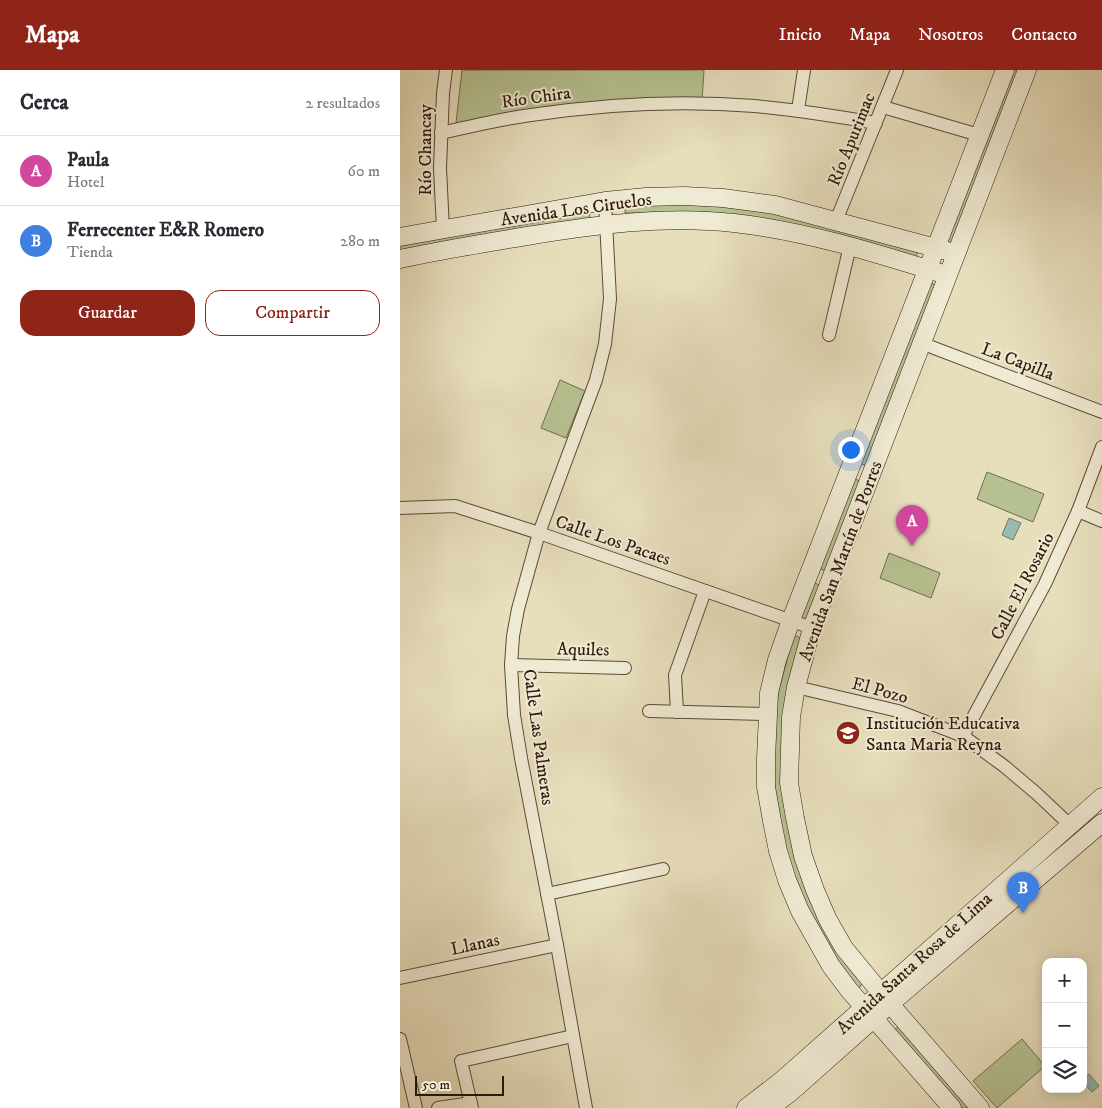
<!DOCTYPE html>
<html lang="es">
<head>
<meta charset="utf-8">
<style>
  :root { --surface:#fff; --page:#f2f2f3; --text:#2b2b33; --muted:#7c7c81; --line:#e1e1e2; --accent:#8f2418 }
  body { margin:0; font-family:"IM FELL DW Pica",serif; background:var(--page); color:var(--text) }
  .controls { position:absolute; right:15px; bottom:15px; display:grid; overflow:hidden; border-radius:10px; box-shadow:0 2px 12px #0003 }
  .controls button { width:45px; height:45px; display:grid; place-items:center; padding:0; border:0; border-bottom:1px solid var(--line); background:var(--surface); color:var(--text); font:25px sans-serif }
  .scale { position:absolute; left:15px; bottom:12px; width:89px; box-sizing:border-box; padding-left:5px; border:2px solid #2f180c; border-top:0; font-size:14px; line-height:18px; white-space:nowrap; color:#2f180c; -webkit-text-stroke:4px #efead3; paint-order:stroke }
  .you { position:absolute; left:450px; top:379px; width:18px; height:18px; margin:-12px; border:4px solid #fff; border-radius:50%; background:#1a73e8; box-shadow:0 0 0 8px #1a73e833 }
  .badge { display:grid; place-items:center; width:32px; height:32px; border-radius:50%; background:var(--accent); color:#fff; font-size:16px; font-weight:700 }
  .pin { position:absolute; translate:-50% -41px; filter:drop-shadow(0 1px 2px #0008) }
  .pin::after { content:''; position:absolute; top:26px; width:18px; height:15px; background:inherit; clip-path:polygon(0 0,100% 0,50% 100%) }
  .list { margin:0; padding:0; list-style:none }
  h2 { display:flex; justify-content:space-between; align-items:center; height:65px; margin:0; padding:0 20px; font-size:21px }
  h2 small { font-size:16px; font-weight:400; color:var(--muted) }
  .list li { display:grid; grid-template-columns:32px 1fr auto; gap:15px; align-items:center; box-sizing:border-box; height:70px; padding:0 20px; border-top:1px solid var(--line) }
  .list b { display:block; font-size:19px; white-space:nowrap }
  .list p { margin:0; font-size:16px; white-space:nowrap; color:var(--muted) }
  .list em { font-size:16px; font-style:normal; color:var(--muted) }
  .actions { display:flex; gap:10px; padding:15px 20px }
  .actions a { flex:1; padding:11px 0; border:1px solid var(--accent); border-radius:15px; text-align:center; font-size:18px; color:var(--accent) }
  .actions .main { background:var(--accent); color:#fff }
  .icon { flex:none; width:28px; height:28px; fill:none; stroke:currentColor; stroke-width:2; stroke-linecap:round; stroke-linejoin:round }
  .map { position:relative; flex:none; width:702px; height:1038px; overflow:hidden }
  header { display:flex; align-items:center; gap:30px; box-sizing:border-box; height:70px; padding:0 25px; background:var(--accent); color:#fff }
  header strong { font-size:24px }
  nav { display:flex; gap:28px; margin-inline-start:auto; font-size:18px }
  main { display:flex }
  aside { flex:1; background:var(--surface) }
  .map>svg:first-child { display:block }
  .green { fill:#b6c191; stroke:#726c4e }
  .water { fill:#97bcaf; stroke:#6d7a6e }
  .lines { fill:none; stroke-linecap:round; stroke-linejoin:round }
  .minor-casing { stroke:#5d4a38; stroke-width:14 }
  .secondary-casing { stroke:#2f180c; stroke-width:19 }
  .minor { stroke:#efead3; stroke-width:12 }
  .secondary { stroke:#efead3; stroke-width:18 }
  .labels { text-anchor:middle; stroke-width:4; stroke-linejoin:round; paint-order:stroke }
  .street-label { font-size:18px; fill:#2f180c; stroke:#efead3 }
  .poi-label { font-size:18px; fill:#2f180c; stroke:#efead3; text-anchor:start }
</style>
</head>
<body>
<header>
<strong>Mapa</strong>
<nav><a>Inicio</a><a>Mapa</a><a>Nosotros</a><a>Contacto</a></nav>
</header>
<main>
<aside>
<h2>Cerca<small>2 resultados</small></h2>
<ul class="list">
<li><span class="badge" style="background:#d1479c">A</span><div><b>Paula</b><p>Hotel</p></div><em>60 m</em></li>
<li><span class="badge" style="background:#3f7fe0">B</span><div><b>Ferrecenter E&amp;R Romero</b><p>Tienda</p></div><em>280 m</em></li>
</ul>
<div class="actions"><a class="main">Guardar</a><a>Compartir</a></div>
</aside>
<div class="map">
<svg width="702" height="1038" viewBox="0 0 702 1038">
  <rect width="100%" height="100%" fill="#e7debc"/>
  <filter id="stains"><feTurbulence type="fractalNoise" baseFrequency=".004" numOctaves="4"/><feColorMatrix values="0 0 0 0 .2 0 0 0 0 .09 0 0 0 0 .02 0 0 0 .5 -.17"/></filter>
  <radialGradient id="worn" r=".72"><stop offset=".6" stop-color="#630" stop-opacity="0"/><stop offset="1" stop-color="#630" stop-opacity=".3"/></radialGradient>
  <g class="green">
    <path d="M62 0H304L302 31 56 53Z"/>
    <path d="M610 0H621L551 174 547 172Z"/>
    <path d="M270 130 397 146 515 179 517 183V186L514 190 286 143H225V132Z"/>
    <path d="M189 138 190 148 0 186V174Z"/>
    <path d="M532 213 537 217 468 396 459 393 527 214Z"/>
    <path d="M160 310 185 321 166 368 141 358Z"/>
    <path d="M587 402 644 424 633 452 577 429Z"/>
    <path d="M455 409 460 411 425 501 419 498 451 411Z"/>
    <path d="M489 483 540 503 531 528 480 508Z"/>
    <path d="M413 512 421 516 408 551 398 548Z"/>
    <path d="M394 565 403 569 393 772 462 913 460 917 453 921 392 813 373 709 378 623Z"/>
    <path d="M499 956 572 1038H557L491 963Z"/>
    <path d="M622 969 645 996 597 1038 573 1011Z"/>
  </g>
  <g class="water">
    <path d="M609 448 621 453 613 470 602 465Z"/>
    <path d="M689 1004 699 1016 692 1022 683 1012V1009Z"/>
  </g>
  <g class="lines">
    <g class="minor-casing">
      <g id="minor">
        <path d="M483 37 579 65"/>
        <path d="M398 40 404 0"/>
        <path d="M41 63C71 56 101 49 131 45 205 34 280 30 355 36 396 40 436 46 476 53"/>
        <path d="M436 151 497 0"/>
        <path d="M43 160 40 98 43 23 46 0"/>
        <path d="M429 265 450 176"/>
        <path d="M521 273 702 342"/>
        <path d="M0 438 55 436 139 463 412 558"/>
        <path d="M678 441 702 451"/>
        <path d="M111 595 225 598"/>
        <path d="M396 617 498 641 563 666 604 696 636 723 670 755"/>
        <path d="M249 641 368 644"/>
        <path d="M277 642 275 605 305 521"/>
        <path d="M563 666 645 514 678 441 702 377"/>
        <path d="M147 824 263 799"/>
        <path d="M0 908 157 875"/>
        <path d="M0 969 16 1038"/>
        <path d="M38 1038 71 1033"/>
        <path d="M72 1038 61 991 173 966"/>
        <path d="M186 1038 157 875 121 688 114 645 111 595 113 566 118 539 139 463 196 310 205 274 210 229 205 131"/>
      </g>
    </g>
    <g class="secondary-casing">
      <g id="secondary">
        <path d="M0 167 205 131 246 127 284 126 323 128 375 135 547 181"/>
        <path d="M0 189C42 180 84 173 127 166 195 155 265 145 334 153 405 161 472 182 540 203"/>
        <path d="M346 1038 381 1011 702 727"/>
        <path d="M370 1038 391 1022 490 934 702 753"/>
        <path d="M552 1038 449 920 431 896 400 841 387 810 378 781 372 751 366 717V688L369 623 377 590 391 550 605 0"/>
        <path d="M580 1038 490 934 444 878 428 850 415 820 403 786 395 748 389 713 391 647 396 617 412 558 627 0"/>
      </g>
    </g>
    <use href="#minor" class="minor"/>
    <use href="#secondary" class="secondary"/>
  </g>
  <defs>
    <g id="school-disc" transform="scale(1.25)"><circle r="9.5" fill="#8f2418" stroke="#efead3"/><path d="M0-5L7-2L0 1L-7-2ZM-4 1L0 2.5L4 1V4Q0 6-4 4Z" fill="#fff"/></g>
  </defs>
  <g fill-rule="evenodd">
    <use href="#school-disc" x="448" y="663"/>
  </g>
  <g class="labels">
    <g class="street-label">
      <text transform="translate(136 27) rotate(-8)" y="6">Río Chira</text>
      <text transform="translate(451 69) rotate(-68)" y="6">Río Apurimac</text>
      <text transform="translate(25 80) rotate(-90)" y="6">Río Chancay</text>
      <text transform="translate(176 139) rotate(-8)" y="6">Avenida Los Ciruelos</text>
      <text transform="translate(618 291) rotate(21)" y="6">La Capilla</text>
      <text transform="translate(213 470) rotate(19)" y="6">Calle Los Pacaes</text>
      <text transform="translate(440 491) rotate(-70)" y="6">Avenida San Martín de Porres</text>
      <text transform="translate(622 516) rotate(-63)" y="6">Calle El Rosario</text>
      <text transform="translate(183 579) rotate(1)" y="6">Aquiles</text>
      <text transform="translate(480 620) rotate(15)" y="6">El Pozo</text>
      <text transform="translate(139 667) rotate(82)" y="6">Calle Las Palmeras</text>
      <text transform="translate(75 874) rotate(-12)" y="6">Llanas</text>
      <text transform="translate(514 893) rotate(-42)" y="6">Avenida Santa Rosa de Lima</text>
    </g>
    <g class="poi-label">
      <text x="466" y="659">Institución Educativa<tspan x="466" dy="21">Santa Maria Reyna</tspan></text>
    </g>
  </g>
  <rect width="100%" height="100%" filter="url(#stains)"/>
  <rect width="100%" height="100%" fill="url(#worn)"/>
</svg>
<div class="controls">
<button>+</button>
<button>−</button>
<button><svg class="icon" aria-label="layers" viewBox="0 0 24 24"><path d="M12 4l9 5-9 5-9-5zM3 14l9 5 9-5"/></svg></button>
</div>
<div class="scale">50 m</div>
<div class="you"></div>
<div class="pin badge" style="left:512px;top:476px;background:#d1479c">A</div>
<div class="pin badge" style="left:623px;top:843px;background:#3f7fe0">B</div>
</div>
</main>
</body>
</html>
